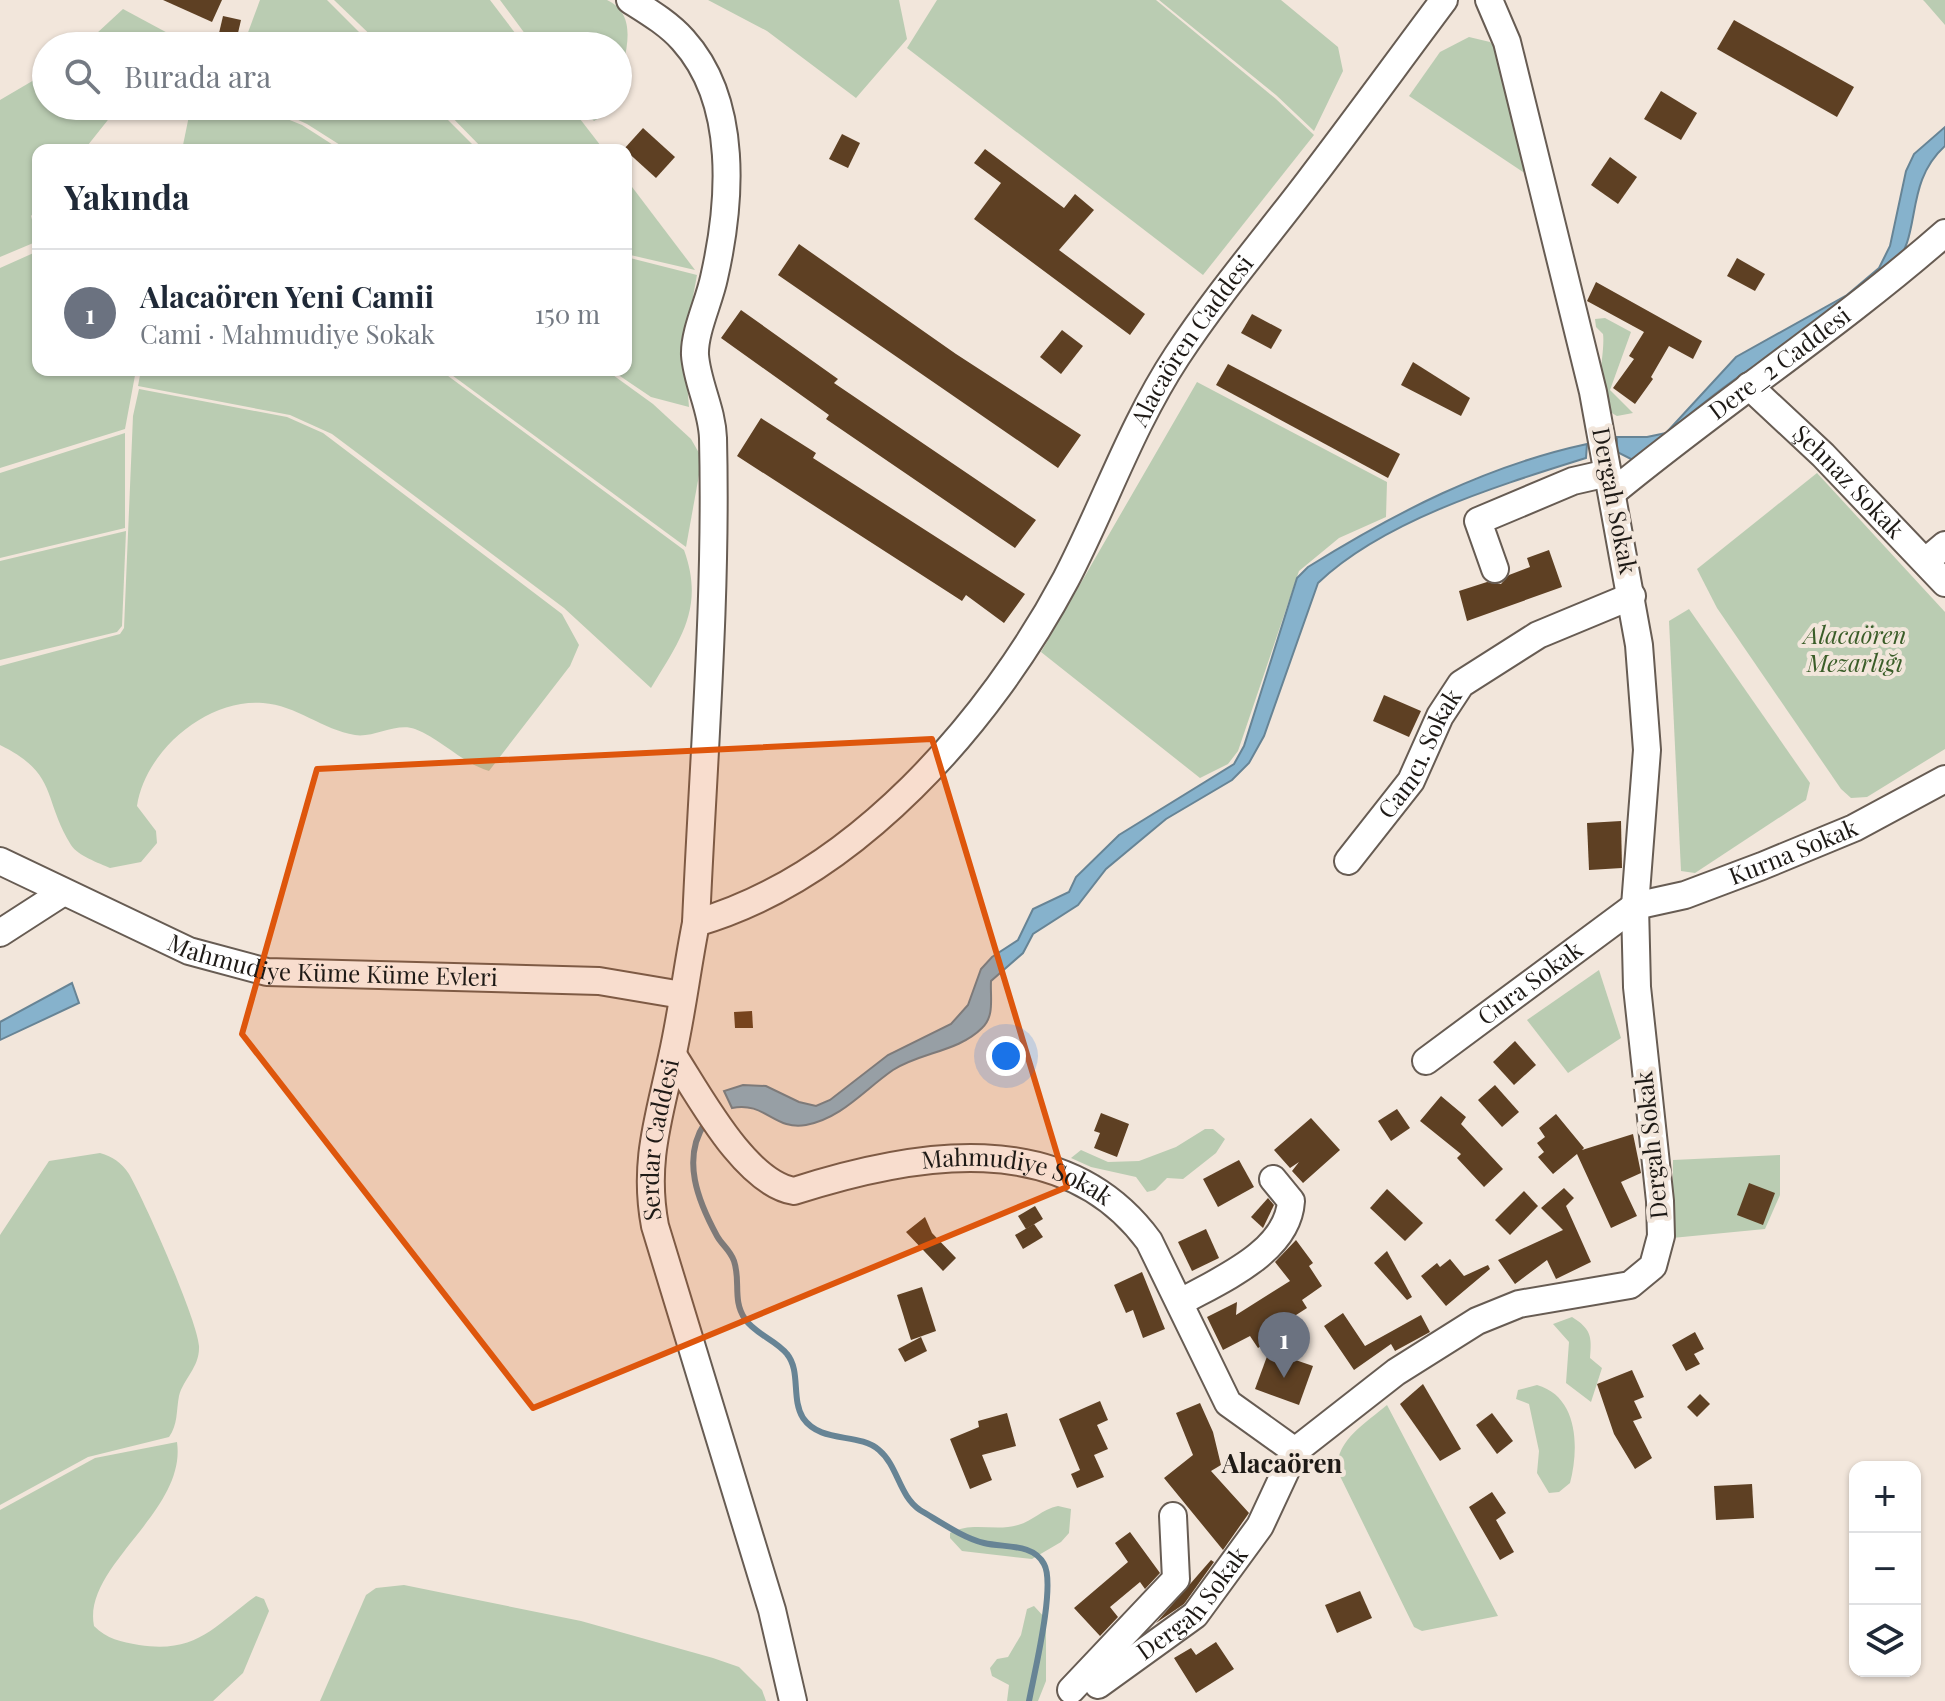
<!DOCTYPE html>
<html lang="tr">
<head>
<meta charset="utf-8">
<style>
  :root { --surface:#fff; --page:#f2f2f3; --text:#1f2937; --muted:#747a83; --line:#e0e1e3; --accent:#b42423 }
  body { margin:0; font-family:"Playfair Display",serif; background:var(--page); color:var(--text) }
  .controls { position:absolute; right:24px; bottom:24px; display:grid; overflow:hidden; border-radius:16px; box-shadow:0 2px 6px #0004 }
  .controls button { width:72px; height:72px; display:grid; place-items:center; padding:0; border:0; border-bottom:2px solid var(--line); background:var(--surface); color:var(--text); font:40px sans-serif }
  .you { position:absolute; left:1006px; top:1056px; width:28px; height:28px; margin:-20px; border:6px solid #fff; border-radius:50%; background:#1a73e8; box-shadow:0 0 0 12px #1a73e833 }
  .badge { display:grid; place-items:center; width:52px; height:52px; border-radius:50%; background:var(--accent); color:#fff; font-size:26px; font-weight:700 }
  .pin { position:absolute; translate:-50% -66px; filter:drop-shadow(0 2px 4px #0008) }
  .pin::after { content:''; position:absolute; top:42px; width:28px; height:24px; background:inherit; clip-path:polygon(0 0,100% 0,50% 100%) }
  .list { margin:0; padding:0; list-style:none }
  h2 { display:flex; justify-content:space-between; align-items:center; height:104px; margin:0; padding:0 32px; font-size:34px }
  h2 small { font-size:26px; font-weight:400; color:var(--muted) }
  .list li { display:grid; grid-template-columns:52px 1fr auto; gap:24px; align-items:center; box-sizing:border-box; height:128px; padding:0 32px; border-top:2px solid var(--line) }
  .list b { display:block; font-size:30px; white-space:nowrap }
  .list p { margin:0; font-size:26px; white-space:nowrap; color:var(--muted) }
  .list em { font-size:26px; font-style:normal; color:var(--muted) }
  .icon { flex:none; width:44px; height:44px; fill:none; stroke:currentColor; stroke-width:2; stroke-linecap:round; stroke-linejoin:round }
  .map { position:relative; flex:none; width:1945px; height:1701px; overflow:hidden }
  .search { position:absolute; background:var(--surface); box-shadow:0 2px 6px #0004; left:32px; top:32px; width:600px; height:88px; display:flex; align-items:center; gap:20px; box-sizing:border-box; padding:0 28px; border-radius:44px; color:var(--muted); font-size:30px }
  .panel { position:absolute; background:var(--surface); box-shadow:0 2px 6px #0004; left:32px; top:144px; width:600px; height:232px; border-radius:16px }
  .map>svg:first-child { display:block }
  .green { fill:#baccb2 }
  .water { fill:#86b2cc; stroke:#678495; stroke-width:2 }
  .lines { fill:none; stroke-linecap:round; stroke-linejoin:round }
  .stream { stroke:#678495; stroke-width:6 }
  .building { fill:#5e4023 }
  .minor-casing { stroke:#675c53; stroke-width:30 }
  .minor { stroke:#fff; stroke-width:26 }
  .marked { fill:#de560c; fill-opacity:0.2; stroke:#de560c; stroke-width:6; stroke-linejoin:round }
  .labels { text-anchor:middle; stroke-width:8; stroke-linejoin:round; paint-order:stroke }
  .street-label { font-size:24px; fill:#1e1a16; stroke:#f2e6db }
  .park-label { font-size:24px; font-style:italic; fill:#3a5d28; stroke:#f2e6db }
  .neighbourhood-label { font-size:26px; font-weight:bold; fill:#1e1a16; stroke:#f2e6db }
</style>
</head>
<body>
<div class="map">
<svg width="1945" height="1701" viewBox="0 0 1945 1701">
  <rect width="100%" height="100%" fill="#f2e6db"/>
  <g class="green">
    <path d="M260 0H327L373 46H243Z"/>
    <path d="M334 0H490L525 46H382Z"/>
    <path d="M500 0H607C641 16 624 57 618 87V46H534Z"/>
    <path d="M708 0H899L907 39 856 98 767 31Z"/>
    <path d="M937 0H1156L1276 99 1314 135 1203 275 907 48Z"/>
    <path d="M1159 0H1281L1338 47 1343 71 1314 131 1276 95Z"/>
    <path d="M1923 0H1945V25L1925 2Z"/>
    <path d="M123 9 175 37 168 46H83Z"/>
    <path d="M1469 37 1490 42 1498 51 1529 176 1409 96 1440 52Z"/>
    <path d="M46 73V106H119L84 150H38V207L31 216 38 241 0 257V100Z"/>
    <path d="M191 106H255L302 125 341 150H182Z"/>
    <path d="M268 106H434L478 150H348L307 124Z"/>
    <path d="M441 106H570L604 150H484Z"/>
    <path d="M579 106H612L609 112 594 121Z"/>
    <path d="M626 179 695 270 626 254Z"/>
    <path d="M38 251V370H136L125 429 0 468V268Z"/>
    <path d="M626 257 697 275 684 346 689 407 651 397 611 370H626Z"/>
    <path d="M1605 318 1631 332 1610 390 1633 413 1617 416C1589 402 1606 357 1603 334L1596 327 1595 319Z"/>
    <path d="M141 370H440L684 550C705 608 680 640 651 688L564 608 332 434 290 415 138 386Z"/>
    <path d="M445 370H606L653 404 691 439 699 453V475L686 547Z"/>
    <path d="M1197 382 1387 482 1386 517 1339 538 1299 571 1238 751 1228 764 1200 778 1041 652Z"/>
    <path d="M139 389 287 417 323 433 562 614 579 645 570 666 489 771C462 763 441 739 415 729 397 722 374 738 355 735 323 730 296 705 263 703 207 698 145 751 137 806L156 831 157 843 141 862 110 868C99 863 78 856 71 845 42 798 59 774 0 745V666L120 634 124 628 133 416Z"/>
    <path d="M125 433V528L0 558V473Z"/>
    <path d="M1817 473 1945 612V749L1867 797 1851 798 1841 789 1717 608 1697 569Z"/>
    <path d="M126 531 122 626 117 632 0 660V561Z"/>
    <path d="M1689 609 1810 783 1806 800 1695 873 1681 871 1669 621Z"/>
    <path d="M1599 970 1621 1038 1568 1073 1527 1020Z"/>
    <path d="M1205 1129H1213L1225 1139 1216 1153 1183 1179 1167 1178 1155 1190 1147 1192 1136 1177 1091 1167 1071 1158 1081 1150 1108 1162 1139 1161 1176 1147Z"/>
    <path d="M100 1153C113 1157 121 1162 129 1174 144 1200 197 1319 199 1346 200 1367 184 1378 179 1396 176 1412 178 1424 169 1437L88 1457 0 1505V1235L49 1161Z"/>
    <path d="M1780 1155V1195L1765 1229 1672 1238 1673 1160Z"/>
    <path d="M1572 1317C1591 1329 1592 1336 1590 1358L1602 1368 1591 1402 1566 1383 1569 1342 1553 1324Z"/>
    <path d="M1537 1385C1579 1397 1579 1449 1570 1483L1559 1492 1549 1493 1537 1473 1539 1451 1529 1404 1516 1399 1518 1390Z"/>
    <path d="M1387 1405 1498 1616 1422 1631 1414 1627 1337 1470C1336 1440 1366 1423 1387 1405Z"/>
    <path d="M177 1442C187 1512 82 1566 94 1626 107 1639 121 1642 139 1645 197 1654 214 1626 256 1596L264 1599 269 1611 243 1673 213 1701H0V1510L95 1458Z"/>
    <path d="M1058 1506 1071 1509 1069 1533 1061 1542 1032 1559 962 1551 950 1538V1533C972 1521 995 1532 1018 1525 1033 1521 1042 1509 1058 1506Z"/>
    <path d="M404 1585 581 1621 713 1658 739 1667 762 1690 766 1701H320L366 1595 376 1588Z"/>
    <path d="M1034 1606 1046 1619V1681L1038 1701H1007L1009 1685 992 1676 990 1668 997 1659 1008 1657 1021 1635 1027 1609Z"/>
  </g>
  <g class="water">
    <path d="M1945 127V146C1903 184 1923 235 1893 267 1851 312 1794 338 1744 373 1705 399 1670 432 1633 460L1617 452V437H1647L1666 433 1736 357 1847 295 1879 268 1890 246 1906 171 1914 154Z"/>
    <path d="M1587 444 1586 458C1500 485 1384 520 1318 583L1264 736 1249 763 1232 780 1166 819 1106 869 1078 905 1033 934 1023 953 991 981C990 997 995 1016 982 1028 958 1052 921 1052 893 1070 864 1090 842 1118 806 1125 775 1131 765 1101 732 1108L724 1091 743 1085 766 1086 799 1102 816 1106 830 1100 888 1055 951 1024 968 1005 981 969 992 957 1018 940 1033 909 1069 892 1076 877 1119 835 1234 764 1244 746 1297 578 1308 567C1395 513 1485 466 1587 444Z"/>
    <path d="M72 983 79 1003 0 1040V1022Z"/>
  </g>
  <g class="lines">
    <path class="stream" d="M705 1123C681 1159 698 1201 717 1236 722 1245 730 1250 734 1261 741 1281 732 1300 745 1319 755 1334 776 1340 787 1354 801 1371 791 1399 803 1418 821 1444 858 1432 879 1450 898 1466 899 1496 920 1510 939 1521 963 1538 984 1543 1005 1548 1033 1543 1044 1564 1056 1585 1034 1674 1029 1701"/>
  </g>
  <g class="building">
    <path d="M163 0H222L212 22Z"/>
    <path d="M223 16 241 20 235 46H216Z"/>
    <path d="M1734 20 1854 87 1837 117 1717 49Z"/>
    <path d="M1661 91 1697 113 1681 140 1644 119Z"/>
    <path d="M643 128 675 157 656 178 624 149Z"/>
    <path d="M842 134 860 143 848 168 829 159Z"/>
    <path d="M985 149 1064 208 1075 194 1094 210 1059 250 1145 314 1130 335 974 219 1001 183 974 163Z"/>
    <path d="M1610 157 1637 177 1618 204 1591 185Z"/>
    <path d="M799 244 956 354 1081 435 1058 468 778 275Z"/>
    <path d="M1737 258 1765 274 1755 291 1727 276Z"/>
    <path d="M1596 282 1702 341 1693 359 1669 346 1651 377 1653 379 1635 404 1613 388 1634 359 1629 356 1644 332 1587 301Z"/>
    <path d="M741 310 838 379 834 383 1036 520 1015 548 826 419 829 415 721 338Z"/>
    <path d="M1252 314 1282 330 1271 349 1241 333Z"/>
    <path d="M1062 330 1083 346 1061 374 1040 357Z"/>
    <path d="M1413 362 1470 398 1461 416 1401 385Z"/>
    <path d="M1228 364 1400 454 1388 478 1216 385Z"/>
    <path d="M761 418 816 453 813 458 1025 594 1004 623 966 595 962 601 737 456Z"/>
    <path d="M1549 550 1562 587 1467 621 1459 591 1487 582 1501 584 1509 575 1530 567 1527 558Z"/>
    <path d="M1384 695 1421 711 1409 737 1373 721Z"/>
    <path d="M1621 821 1622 868 1589 870 1587 823Z"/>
    <path d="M752 1011 753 1028H735L734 1012Z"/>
    <path d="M1515 1041 1536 1065 1514 1085 1493 1062Z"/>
    <path d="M1495 1085 1519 1112 1502 1127 1478 1100Z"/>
    <path d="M1441 1096 1466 1117 1461 1124 1503 1169 1484 1187 1457 1158 1461 1154 1420 1121Z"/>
    <path d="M1397 1109 1410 1128 1391 1141 1378 1121Z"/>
    <path d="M1101 1113 1129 1124 1117 1157 1094 1148 1100 1133 1094 1131Z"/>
    <path d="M1556 1114 1584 1148 1582 1150 1633 1134 1641 1173 1621 1182 1637 1216 1611 1228 1577 1154 1553 1174 1538 1157 1544 1152 1537 1143 1545 1137 1539 1128Z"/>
    <path d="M1311 1118 1340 1150 1303 1183 1292 1171 1299 1162 1290 1168 1274 1150Z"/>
    <path d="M1239 1160 1254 1187 1218 1207 1203 1179Z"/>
    <path d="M1749 1183 1775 1193 1763 1225 1737 1215Z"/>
    <path d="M1564 1188 1574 1198 1566 1206 1591 1262 1556 1279 1547 1260 1515 1284 1498 1260 1563 1230 1541 1208Z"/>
    <path d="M1387 1189 1423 1223 1405 1241 1370 1208Z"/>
    <path d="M1524 1191 1538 1206 1510 1235 1495 1220Z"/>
    <path d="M1268 1198 1274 1205 1263 1228 1251 1217Z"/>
    <path d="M1035 1206 1043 1219 1026 1229 1018 1216Z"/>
    <path d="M925 1217 932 1233 956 1258 943 1271 906 1232Z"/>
    <path d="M1034 1224 1043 1237 1023 1249 1015 1235Z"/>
    <path d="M1206 1229 1219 1258 1192 1271 1178 1242Z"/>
    <path d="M1296 1240 1313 1263 1309 1266 1322 1286 1302 1300 1307 1308 1282 1324 1286 1330 1258 1348 1250 1336 1223 1350 1207 1317 1237 1302 1236 1315 1290 1281 1275 1262Z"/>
    <path d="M1387 1251 1412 1297 1407 1300 1374 1263Z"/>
    <path d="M1450 1259 1464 1276 1488 1265 1490 1269 1446 1306 1421 1276 1437 1263 1440 1267Z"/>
    <path d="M1142 1272 1165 1329 1143 1338 1133 1310 1126 1313 1114 1285Z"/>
    <path d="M922 1287 936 1331 911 1340 897 1295Z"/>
    <path d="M1343 1313 1365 1346 1421 1315 1430 1332 1395 1351 1391 1344 1354 1370 1324 1326Z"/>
    <path d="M1695 1332 1704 1349 1694 1354 1700 1364 1686 1371 1672 1345Z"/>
    <path d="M921 1337 927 1351 905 1362 898 1349Z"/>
    <path d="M1269 1351 1313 1366 1299 1405 1255 1389Z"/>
    <path d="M1632 1370 1644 1397 1634 1401 1642 1418 1633 1421 1652 1458 1635 1469 1614 1434 1597 1384Z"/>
    <path d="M1423 1384 1461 1449 1440 1461 1400 1404Z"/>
    <path d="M1700 1394 1710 1404 1697 1417 1687 1407Z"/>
    <path d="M1100 1401 1108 1420 1097 1425 1108 1449 1094 1455 1104 1477 1077 1488 1071 1474 1080 1470 1059 1419Z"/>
    <path d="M1200 1403 1213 1432 1221 1465 1211 1471 1249 1513 1223 1550 1164 1478 1193 1455 1176 1413Z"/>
    <path d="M1007 1413 1016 1446 982 1455 992 1480 970 1489 950 1439 979 1427 978 1421Z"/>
    <path d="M1492 1413 1513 1441 1497 1454 1476 1425Z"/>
    <path d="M1752 1484 1754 1518 1716 1520 1714 1486Z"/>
    <path d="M1492 1492 1506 1513 1496 1520 1514 1552 1500 1560 1469 1507Z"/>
    <path d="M1130 1532 1160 1573 1145 1589 1140 1582 1110 1607 1118 1617 1100 1636 1074 1608 1128 1562 1115 1543Z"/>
    <path d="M1211 1560 1214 1562 1184 1604 1156 1623Z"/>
    <path d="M1360 1591 1372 1618 1337 1633 1325 1605Z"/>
    <path d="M1216 1642 1234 1669 1196 1693 1174 1658 1191 1648 1196 1655Z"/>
  </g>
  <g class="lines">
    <g class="minor-casing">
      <g id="minor">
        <path d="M630 0C649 12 669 24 683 40 739 102 731 203 714 278 709 302 694 332 695 355 697 383 712 409 713 438 717 600 703 762 696 923"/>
        <path id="s1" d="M1749 386 1823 455 1945 583"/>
        <path id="s2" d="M1612 493C1721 403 1839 326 1945 233"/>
        <path d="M1926 561 1945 545"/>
        <path d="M1495 569 1478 521 1573 481 1608 473"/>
        <path id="s3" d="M0 861 189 951 267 972 599 981 682 995"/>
        <path id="s4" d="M1348 861 1411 781 1440 716 1461 684 1538 635 1632 596"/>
        <path d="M0 933 62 893"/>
        <path id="s5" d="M673 1055C699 1095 745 1183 794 1191 912 1153 1064 1125 1149 1241L1228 1403 1295 1451"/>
        <path id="s6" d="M1426 1061 1635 906 1685 895 1762 866 1854 828 1945 779"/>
        <path d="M1181 1302C1220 1280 1288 1252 1291 1201L1273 1179"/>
        <path id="s7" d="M1098 1685 1195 1615 1260 1526 1295 1451 1396 1372 1477 1321 1519 1304 1630 1285 1653 1266 1661 1236 1660 1201 1637 987 1635 906 1647 750 1639 645 1593 392 1507 42 1489 0"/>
        <path d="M1071 1690 1176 1579 1173 1516"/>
        <path id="s8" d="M793 1701 772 1610 655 1226C643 1163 659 1118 672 1057 682 1013 687 968 696 923 855 877 990 722 1066 579 1104 506 1131 426 1177 356 1217 295 1265 239 1309 181 1355 121 1399 60 1444 0"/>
      </g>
    </g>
    <use href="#minor" class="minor"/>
  </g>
  <path class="marked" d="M932 739 1067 1187 533 1408 242 1034 317 769Z"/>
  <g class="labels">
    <g class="street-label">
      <text dy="8" stroke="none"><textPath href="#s8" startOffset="1590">Alacaören Caddesi</textPath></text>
      <text dy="8" stroke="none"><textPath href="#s2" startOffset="212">Dere_2 Caddesi</textPath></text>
      <text dy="8" stroke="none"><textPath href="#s1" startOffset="138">Şehnaz Sokak</textPath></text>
      <text transform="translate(1614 501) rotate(79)" y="8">Dergah Sokak</text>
      <text dy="8" stroke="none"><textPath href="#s4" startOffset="130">Camcı. Sokak</textPath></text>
      <text dy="8" stroke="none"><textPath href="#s6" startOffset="428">Kurna Sokak</textPath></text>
      <text dy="8" stroke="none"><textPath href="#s3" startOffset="354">Mahmudiye Küme Küme Evleri</textPath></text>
      <text dy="8" stroke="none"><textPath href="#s6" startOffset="130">Cura Sokak</textPath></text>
      <text dy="8" stroke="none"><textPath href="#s8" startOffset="582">Serdar Caddesi</textPath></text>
      <text transform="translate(1652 1145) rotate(-96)" y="8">Dergah Sokak</text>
      <text dy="8" stroke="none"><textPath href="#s5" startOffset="416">Mahmudiye Sokak</textPath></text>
      <text dy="8" stroke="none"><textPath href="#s7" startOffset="126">Dergah Sokak</textPath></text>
    </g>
    <g class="park-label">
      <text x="1855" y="644">Alacaören<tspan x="1855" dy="28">Mezarlığı</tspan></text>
    </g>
    <g class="neighbourhood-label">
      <text x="1282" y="1473">Alacaören</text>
    </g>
  </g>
</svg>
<div class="controls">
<button>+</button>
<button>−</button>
<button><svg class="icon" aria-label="layers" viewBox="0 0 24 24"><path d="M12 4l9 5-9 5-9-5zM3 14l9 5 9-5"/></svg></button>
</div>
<div class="you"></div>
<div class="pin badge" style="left:1284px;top:1378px;background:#6b7280">1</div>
<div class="search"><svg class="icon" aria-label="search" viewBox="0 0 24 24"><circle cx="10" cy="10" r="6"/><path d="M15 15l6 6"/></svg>Burada ara</div>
<section class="panel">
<h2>Yakında<small></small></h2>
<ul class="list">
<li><span class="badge" style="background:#6b7280">1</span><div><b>Alacaören Yeni Camii</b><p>Cami · Mahmudiye Sokak</p></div><em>150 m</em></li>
</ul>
</section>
</div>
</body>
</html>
